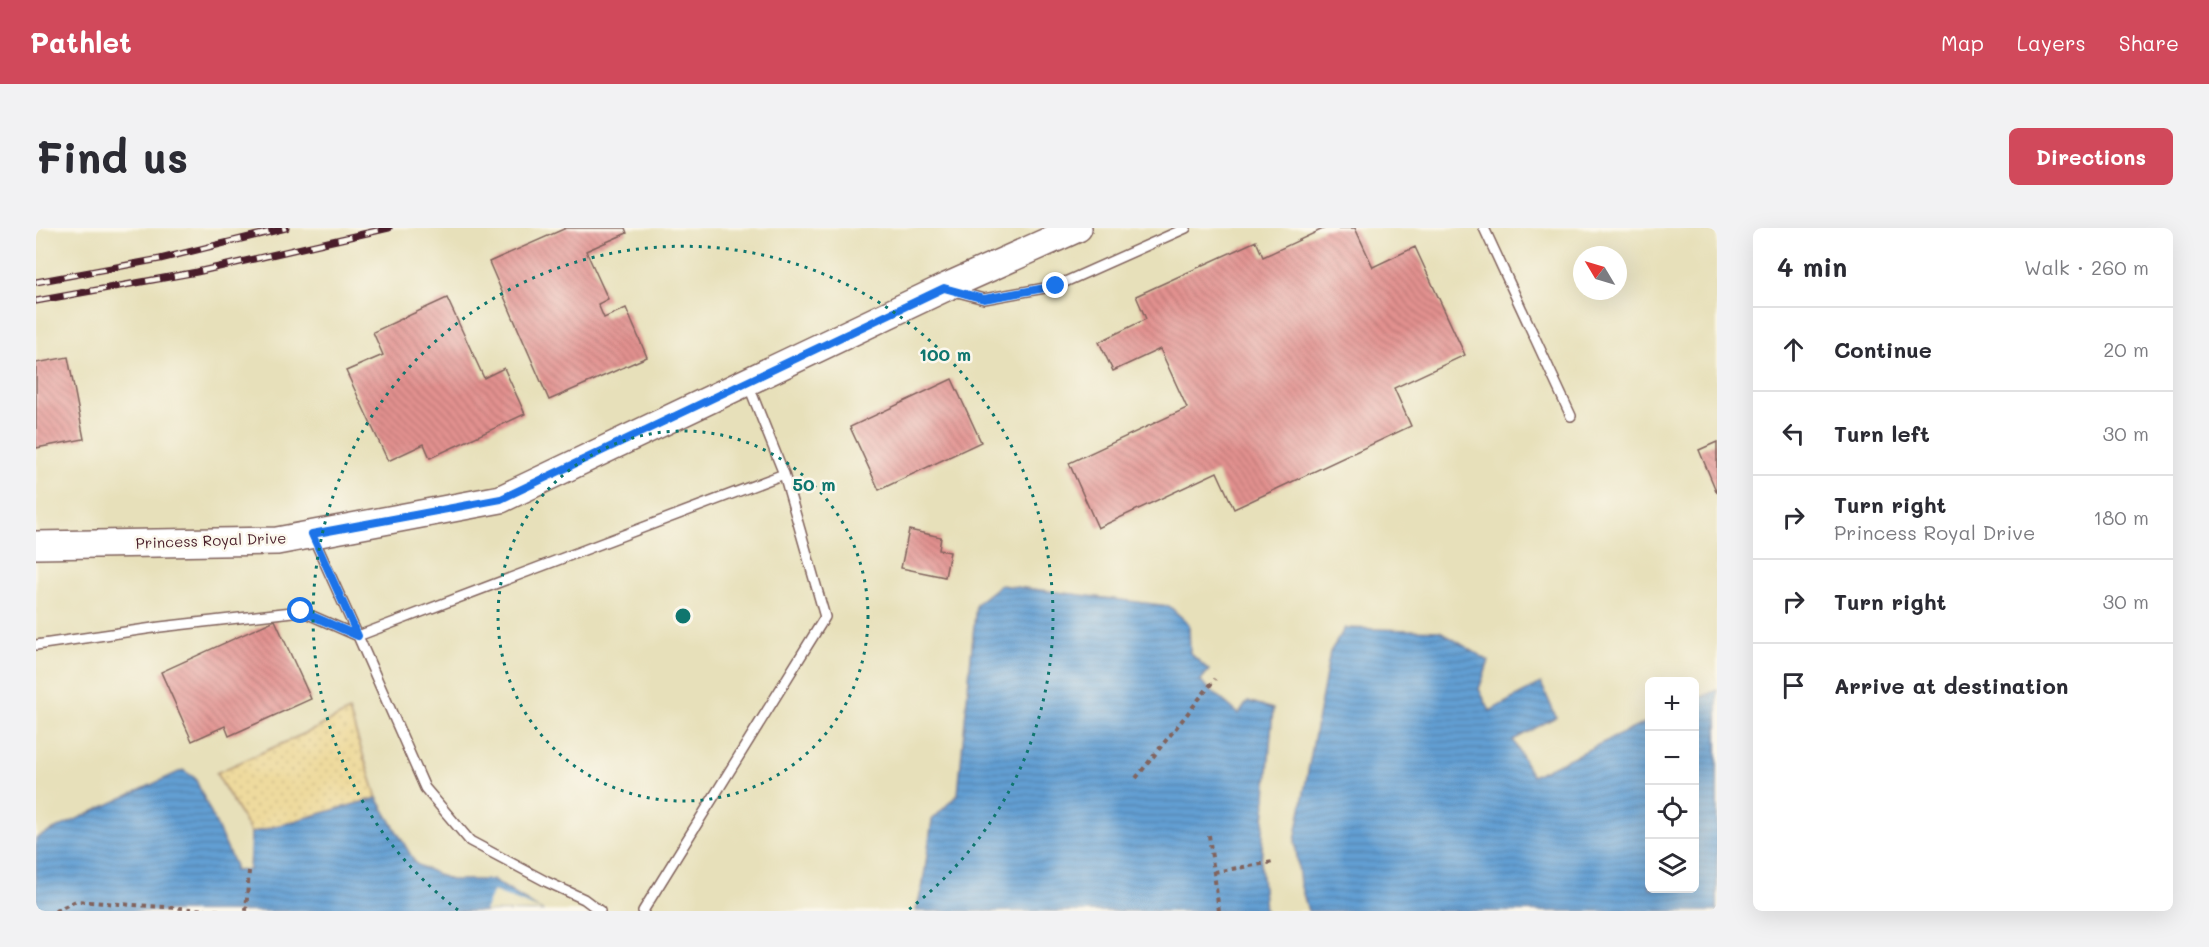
<!DOCTYPE html>
<html lang="en">
<head>
<meta charset="utf-8">
<style>
  :root { --surface:#fff; --page:#f2f2f3; --text:#2b2b33; --muted:#7c7c81; --line:#e1e1e2; --accent:#d1495b }
  body { margin:0; font-family:Mali,sans-serif; background:var(--page); color:var(--text) }
  .controls { position:absolute; right:18px; bottom:18px; display:grid; overflow:hidden; border-radius:9px; box-shadow:0 6px 24px #0002 }
  .controls button { width:54px; height:54px; display:grid; place-items:center; padding:0; border:0; border-bottom:2px solid var(--line); background:var(--surface); color:var(--text); font:30px sans-serif }
  .compass { position:absolute; left:1537px; top:18px; width:54px; height:54px; border-radius:50%; background:var(--surface); box-shadow:0 6px 24px #0002; rotate:308deg }
  .stop { position:absolute; width:18px; height:18px; margin:-14px; border:4px solid #1a73e8; border-radius:50%; background:#fff }
  .stop.end { background:#1a73e8; border-color:#fff; box-shadow:0 2px 6px #0008 }
  .list { margin:0; padding:0; list-style:none }
  h2 { display:flex; justify-content:space-between; align-items:center; height:78px; margin:0; padding:0 24px; font-size:26px }
  h2 small { font-size:20px; font-weight:400; color:var(--muted) }
  .list li { display:grid; grid-template-columns:39px 1fr auto; gap:18px; align-items:center; box-sizing:border-box; height:84px; padding:0 24px; border-top:2px solid var(--line) }
  .list b { display:block; font-size:22px; white-space:nowrap }
  .list p { margin:0; font-size:20px; white-space:nowrap; color:var(--muted) }
  .list em { font-size:20px; font-style:normal; color:var(--muted) }
  .icon { flex:none; width:33px; height:33px; fill:none; stroke:currentColor; stroke-width:2; stroke-linecap:round; stroke-linejoin:round }
  .map { position:relative; flex:none; width:1681px; height:683px; overflow:hidden; border-radius:9px }
  header { display:flex; align-items:center; gap:36px; box-sizing:border-box; height:84px; padding:0 30px; background:var(--accent); color:#fff }
  header strong { font-size:28px }
  nav { display:flex; gap:33px; margin-inline-start:auto; font-size:21px }
  .intro { display:flex; align-items:center; justify-content:space-between; box-sizing:border-box; height:144px; padding:0 36px }
  h1 { margin:0; font-size:42px }
  .button { padding:15px 27px; border-radius:9px; background:var(--accent); color:#fff; font-size:21px; font-weight:700 }
  main { display:flex; gap:36px; padding:0 36px }
  aside { flex:1; background:var(--surface); border-radius:9px; box-shadow:0 6px 24px #0002 }
  .map>svg:first-child { display:block }
  .sand { fill:url(#sand-dots); stroke:#9c7c64; stroke-width:1.5 }
  .water { fill:url(#water-rules); stroke:#565f7f; stroke-width:1.5 }
  .pier { fill:#e7e0ba }
  .building { fill:url(#building-back-hatch) }
  .lines { fill:none; stroke-linecap:round; stroke-linejoin:round }
  .lane-casing { stroke:#81635d; stroke-width:12 }
  .secondary-casing { stroke:#81635d; stroke-width:30 }
  .path { stroke:#81635d; stroke-width:4; stroke-dasharray:4.5 4.5; stroke-linecap:butt }
  .lane { stroke:#fff; stroke-width:9 }
  .secondary { stroke:#fff; stroke-width:27 }
  .rail-casing { stroke:#4a1f2b; stroke-width:7 }
  .rail { stroke:#fbf7ec; stroke-width:4.5; stroke-dasharray:14; stroke-linecap:butt }
  .route { stroke:#1a73e8; stroke-width:8 }
  .ring { fill:none; stroke:#0f766e; stroke-width:3; stroke-dasharray:3 6 }
  .labels { text-anchor:middle; stroke-width:5; stroke-linejoin:round; paint-order:stroke }
  .street-label { font-size:15px; fill:#4a1f2b; stroke:#fbf7ec }
  .centre { fill:#0f766e; stroke:#fbf7ec; stroke-width:3 }
  .ring-label { font-size:18px; text-anchor:middle; font-weight:bold; fill:#0f766e; stroke:#fbf7ec; stroke-width:5; stroke-linejoin:round; paint-order:stroke }
</style>
</head>
<body>
<header>
<strong>Pathlet</strong>
<nav><a>Map</a><a>Layers</a><a>Share</a></nav>
</header>
<div class="intro"><h1>Find us</h1><a class="button">Directions</a></div>
<main>
<div class="map">
<svg width="1681" height="683" viewBox="0 0 1681 683">
  <defs>
    <pattern id="sand-dots" width="8" height="8" patternUnits="userSpaceOnUse" patternTransform="scale(1.5)"><rect width="8" height="8" fill="#eeda9e"/><path d="M2 2h.1M6 6h.1" fill="none" stroke="#cebb88" stroke-width="1.8" stroke-linecap="round"/></pattern>
    <pattern id="water-rules" width="6" height="5" patternUnits="userSpaceOnUse" patternTransform="scale(1.5)"><rect width="6" height="5" fill="#629fd3"/><path d="M0 2.5h6" fill="none" stroke="#5381ab"/></pattern>
    <pattern id="building-back-hatch" width="6" height="6" patternUnits="userSpaceOnUse" patternTransform="scale(1.5)"><rect width="6" height="6" fill="#e2918f"/><path d="M-1 5l2 2M0 0l6 6M5-1l2 2" fill="none" stroke="#b97675"/></pattern>
  </defs>
  <rect width="100%" height="100%" fill="#fbf7ec"/>
  <filter id="ink" filterUnits="userSpaceOnUse"><feTurbulence type="fractalNoise" baseFrequency=".0167" numOctaves="2"/><feDisplacementMap in="SourceGraphic" scale="12" xChannelSelector="R" yChannelSelector="G"/><feConvolveMatrix kernelMatrix="1 2 1 2 8 2 1 2 1" color-interpolation-filters="sRGB"/></filter>
  <filter id="wash" filterUnits="userSpaceOnUse"><feTurbulence type="fractalNoise" baseFrequency=".008" numOctaves="4" result="noise"/><feDisplacementMap in="SourceGraphic" scale="24" xChannelSelector="R" yChannelSelector="G"/><feGaussianBlur stdDeviation="1.35" result="paint"/><feColorMatrix in="noise" values="0 0 0 0 0 0 0 0 0 0 0 0 0 0 0 0 0 1.4 0 .05"/><feComposite in="paint" operator="in"/></filter>
  <g filter="url(#wash)">
    <rect width="100%" height="100%" fill="#e7e0ba"/>
    <path class="sand" d="M313 483 341 570 215 605 180 545 281 500Z"/>
    <g class="water">
      <path d="M964 357 1133 378 1153 396 1154 425 1173 442 1164 453 1203 486 1212 473 1237 481 1227 605 1225 637 1229 683H880L887 656 896 592 922 566 940 376Z"/>
      <path d="M1309 400 1404 403 1453 433 1443 461 1454 483 1505 455 1520 489 1477 512 1496 548 1613 493 1614 660H1658L1659 472 1681 462V683H1272L1264 655 1259 613 1294 424Z"/>
      <path d="M147 542 159 550 199 638 198 643 213 642 215 605 341 570 380 636 414 652H457L506 683H0V610Z"/>
    </g>
    <path class="pier" d="M457 663 507 683H448Z"/>
    <g id="blocks">
      <g class="building">
        <path d="M530 0H589L591 5 550 23 572 71 562 76 568 90 590 80 611 129 513 172 453 34Z"/>
        <path d="M1289 0H1319L1337 39 1379 19 1429 127 1358 160 1375 198 1198 281 1181 244 1062 300 1033 235 1151 180 1124 121 1077 143 1063 114 1110 91 1100 68 1220 13 1227 29Z"/>
        <path d="M411 70 448 150 468 140 489 186 394 230 388 216 352 233 310 143 347 127 337 104Z"/>
        <path d="M32 129 48 211 0 220V135Z"/>
        <path d="M916 151 945 214 843 262 814 199Z"/>
        <path d="M1681 214V265L1663 222Z"/>
        <path d="M873 302 905 309 903 322 914 324 909 349 865 340Z"/>
        <path d="M239 392 275 471 193 508 189 498 156 513 125 444Z"/>
      </g>
    </g>
  </g>
  <g filter="url(#ink)">
    <use href="#blocks" fill-opacity="0" stroke="#81635d" stroke-width="1.5"/>
    <g class="lines">
      <g class="lane-casing">
        <g id="lane">
          <path d="M1448 0 1535 188"/>
          <path d="M918 63 948 71 1020 58 1150 0"/>
          <path d="M277 309 322 408 748 246"/>
          <path d="M0 417 124 399 265 383 322 408 389 560 434 613 511 654 548 671 564 683"/>
          <path d="M607 683 789 389 748 246 712 156"/>
        </g>
      </g>
      <g class="secondary-casing">
        <path id="secondary" d="M0 317 241 313 465 271 908 60 1042 0"/>
      </g>
      <g class="path">
        <path d="M1100 550 1179 451"/>
        <path d="M1173 607 1183 683"/>
        <path d="M1178 644 1237 634"/>
        <path d="M19 683 40 673 186 683"/>
        <path d="M210 683 213 643"/>
      </g>
      <use href="#lane" class="lane"/>
      <use href="#secondary" class="secondary"/>
      <g class="rail-casing">
        <g id="rail">
          <path d="M0 54 124 31 250 0"/>
          <path d="M0 73 161 44 353 0"/>
        </g>
      </g>
      <use href="#rail" class="rail"/>
    </g>
  </g>
  <g class="lines" filter="url(#ink)">
    <path class="route" d="M265 383 322 408 276 306 465 271 908 60 948 71 1020 58"/>
  </g>
  <g class="ring">
    <circle cx="647" cy="388" r="185"/>
    <path d="M422 682A370 370 0 1 1 872 682"/>
  </g>
  <g class="labels">
    <g class="street-label">
      <text transform="translate(175 313) rotate(-2)" y="5">Princess Royal Drive</text>
    </g>
  </g>
  <circle cx="647" cy="388" r="9" class="centre"/>
  <g class="ring-label">
    <text x="909" y="133">100 m</text>
    <text x="778" y="263">50 m</text>
  </g>
</svg>
<div class="controls">
<button>+</button>
<button>−</button>
<button><svg class="icon" aria-label="locate" viewBox="0 0 24 24"><circle cx="12" cy="12" r="6"/><path d="M12 2v4M12 18v4M2 12h4M18 12h4"/></svg></button>
<button><svg class="icon" aria-label="layers" viewBox="0 0 24 24"><path d="M12 4l9 5-9 5-9-5zM3 14l9 5 9-5"/></svg></button>
</div>
<svg class="compass" viewBox="-18 -18 36 36"><path d="M0-13l5 13h-10z" fill="#e53935"/><path d="M0 13l5-13h-10z" fill="#7c7c81"/></svg>
<div class="stop" style="left:265px;top:383px"></div>
<div class="stop end" style="left:1020px;top:58px"></div>
</div>
<aside>
<h2>4 min<small>Walk · 260 m</small></h2>
<ul class="list">
<li><svg class="icon" aria-label="ahead" viewBox="0 0 24 24"><path d="M12 20V5M6 11l6-6 6 6"/></svg><div><b>Continue</b></div><em>20 m</em></li>
<li><svg class="icon" aria-label="left" viewBox="0 0 24 24"><path d="M17 20v-9H6M10 6l-5 5 5 5"/></svg><div><b>Turn left</b></div><em>30 m</em></li>
<li><svg class="icon" aria-label="right" viewBox="0 0 24 24"><path d="M7 20v-9h11M14 6l5 5-5 5"/></svg><div><b>Turn right</b><p>Princess Royal Drive</p></div><em>180 m</em></li>
<li><svg class="icon" aria-label="right" viewBox="0 0 24 24"><path d="M7 20v-9h11M14 6l5 5-5 5"/></svg><div><b>Turn right</b></div><em>30 m</em></li>
<li><svg class="icon" aria-label="arrive" viewBox="0 0 24 24"><path d="M6 21V4h12l-3 4 3 4H6"/></svg><div><b>Arrive at destination</b></div></li>
</ul>
</aside>
</main>
</body>
</html>
